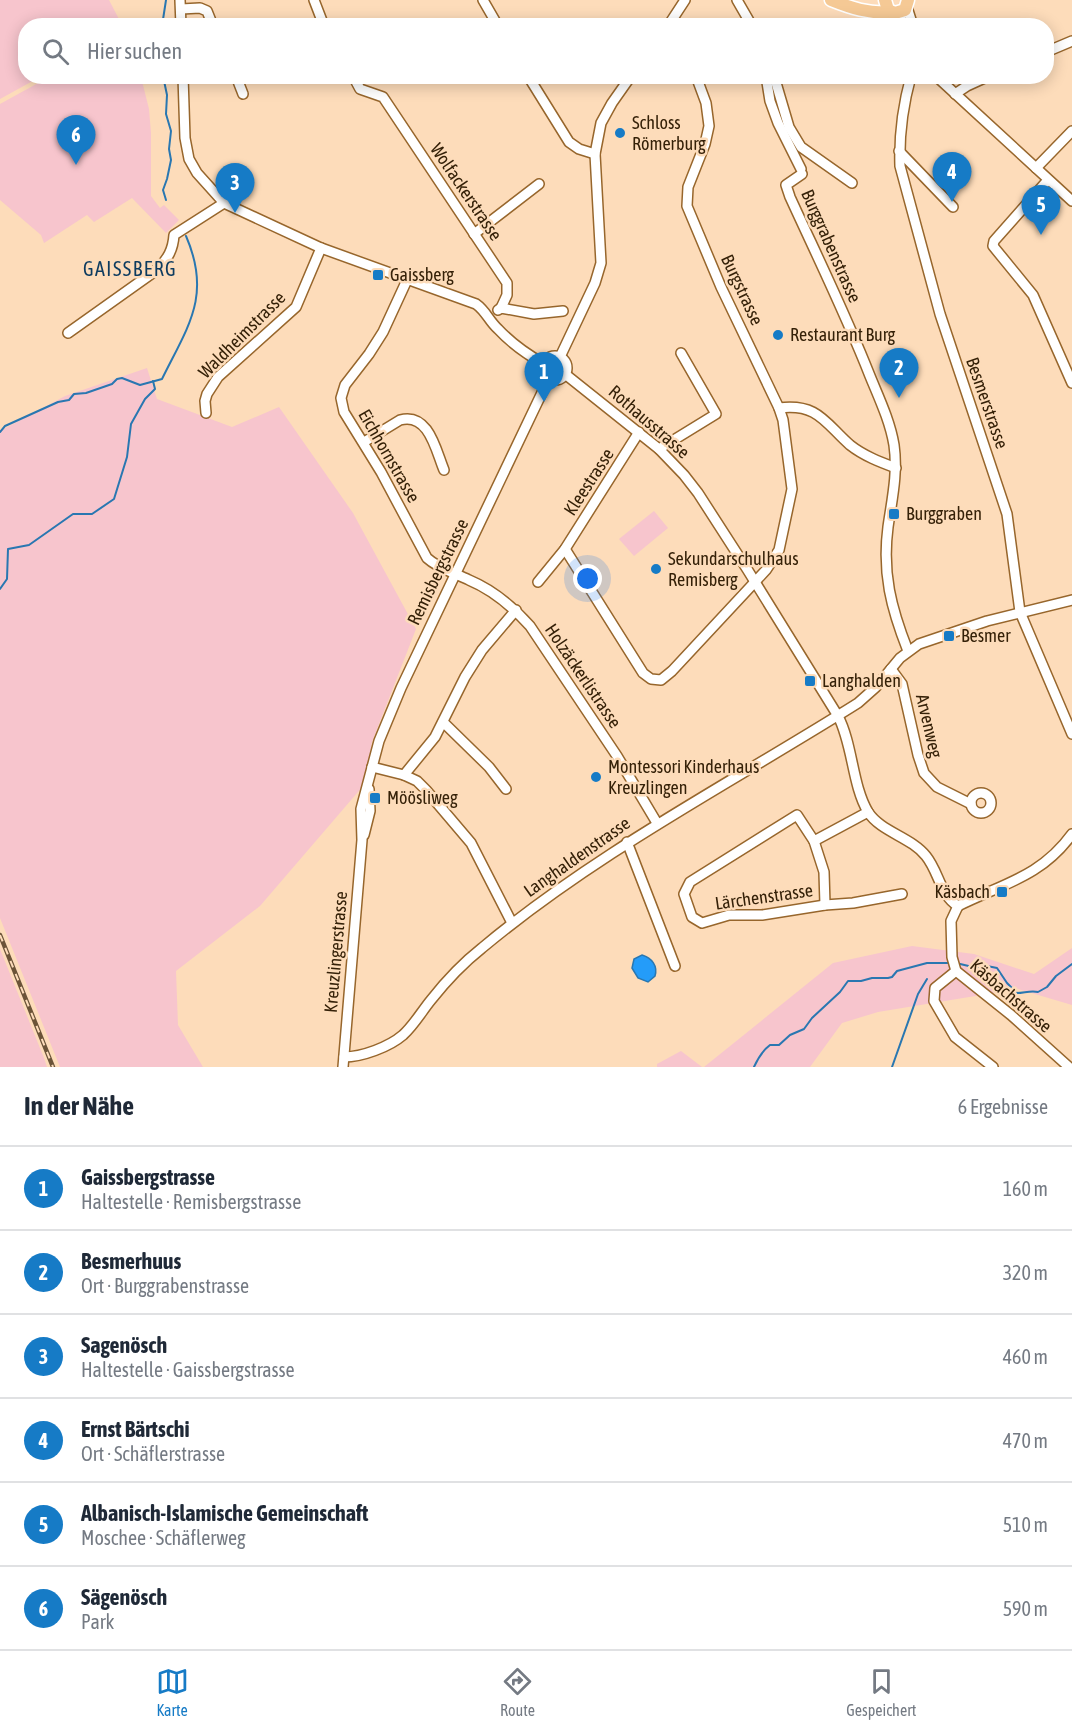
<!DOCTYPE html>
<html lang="de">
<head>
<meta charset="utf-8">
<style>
  :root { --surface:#fff; --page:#f2f2f3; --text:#1f2937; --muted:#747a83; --line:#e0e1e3; --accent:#167bc6 }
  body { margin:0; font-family:"Asap Condensed",sans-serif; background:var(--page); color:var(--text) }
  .you { position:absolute; left:588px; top:579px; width:21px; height:21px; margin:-15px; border:4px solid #fff; border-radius:50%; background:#1a73e8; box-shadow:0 0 0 9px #1a73e833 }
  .badge { display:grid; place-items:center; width:39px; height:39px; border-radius:50%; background:var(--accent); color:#fff; font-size:20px; font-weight:700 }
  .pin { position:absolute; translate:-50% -50px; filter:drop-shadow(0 2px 3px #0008) }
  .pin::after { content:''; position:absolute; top:32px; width:21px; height:18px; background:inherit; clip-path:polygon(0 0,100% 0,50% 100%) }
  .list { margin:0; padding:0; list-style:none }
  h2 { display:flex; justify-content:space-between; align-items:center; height:78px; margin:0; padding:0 24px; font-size:26px }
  h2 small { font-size:20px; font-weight:400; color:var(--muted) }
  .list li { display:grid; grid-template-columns:39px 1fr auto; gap:18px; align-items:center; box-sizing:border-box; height:84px; padding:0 24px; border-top:2px solid var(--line) }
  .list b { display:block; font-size:22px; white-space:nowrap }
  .list p { margin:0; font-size:20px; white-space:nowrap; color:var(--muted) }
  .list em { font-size:20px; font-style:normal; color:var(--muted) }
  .icon { flex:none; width:33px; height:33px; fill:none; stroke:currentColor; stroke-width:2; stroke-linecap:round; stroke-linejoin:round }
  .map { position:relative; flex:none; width:1072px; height:1067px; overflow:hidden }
  .search { position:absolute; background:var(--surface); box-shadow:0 3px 15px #0003; left:18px; right:18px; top:18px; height:66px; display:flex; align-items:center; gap:15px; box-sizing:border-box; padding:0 21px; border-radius:24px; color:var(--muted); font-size:22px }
  .sheet { height:582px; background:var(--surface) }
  nav { display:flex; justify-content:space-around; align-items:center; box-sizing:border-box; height:84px; border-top:2px solid var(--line); background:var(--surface); font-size:16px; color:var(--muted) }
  nav a { display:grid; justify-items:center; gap:3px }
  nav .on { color:var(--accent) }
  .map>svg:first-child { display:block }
  .green { fill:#f7c5cd }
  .water { fill:#249cf9; stroke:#2977b1; stroke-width:1.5 }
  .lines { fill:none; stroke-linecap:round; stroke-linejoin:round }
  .stream { stroke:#2977b1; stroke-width:2 }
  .minor-casing { stroke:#97662c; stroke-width:12 }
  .major-casing { stroke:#fff; stroke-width:15 }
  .minor { stroke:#fff; stroke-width:9 }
  .major { stroke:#f5c995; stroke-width:12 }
  .rail-casing { stroke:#6b5438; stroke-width:4.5 }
  .rail { stroke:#fddcba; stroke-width:2; stroke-dasharray:7; stroke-linecap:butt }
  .poi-dot { fill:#167bc6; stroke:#fddcba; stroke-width:2 }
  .labels { text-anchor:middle; stroke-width:5; stroke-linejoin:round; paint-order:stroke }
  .poi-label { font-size:18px; fill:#352108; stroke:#fddcba; text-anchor:start }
  .street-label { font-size:18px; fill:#352108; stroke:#fddcba }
  .neighbourhood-label { font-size:20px; letter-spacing:1.5px; fill:#0d3b5f; stroke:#fddcba }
</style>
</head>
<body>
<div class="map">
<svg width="1072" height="1067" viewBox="0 0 1072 1067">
  <rect width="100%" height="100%" fill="#fddcba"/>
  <g class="green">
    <path d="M0 0H109L122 25 26 26V76L40 77 0 99Z"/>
    <path d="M49 77H141L149 109 151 133V196L160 208 164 205 179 220 166 233 132 198 94 222 87 215 44 243 41 235 0 200V104Z"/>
    <path d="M147 368 157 399 232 427 279 407 353 513 416 629 372 742 364 785 260 906 176 971 178 1025 203 1067H60L0 918V431L65 396Z"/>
    <path d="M654 511 668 528 634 556 619 539Z"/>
    <path d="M912 946 974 954 1034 974 1072 948V1005L1018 989 878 1012 842 1023 810 1067H704L833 963Z"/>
    <path d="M0 949 44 1058 47 1067H0Z"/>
    <path d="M681 1051 702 1067H657V1064Z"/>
  </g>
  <path class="water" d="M642 955C652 958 658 966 655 976L648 982 638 978 632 968 634 959Z"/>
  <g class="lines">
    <g class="stream">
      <path d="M162 26 166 0"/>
      <path d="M163 76 167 95 166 114 171 131 169 149 171 160 167 179 163 190 166 200"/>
      <path d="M0 432 5 426 58 402 69 400 74 394 86 393 112 384 117 379 122 378 140 385 162 379C188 326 212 296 186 236"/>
      <path d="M0 589 7 579 8 549 29 545 73 514H92L114 499 127 457 131 424 145 399 155 389 153 381"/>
      <path d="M956 963 977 968 987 966 997 968 1007 983 1017 993C1024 993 1031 990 1038 992L1047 987 1056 976 1072 964"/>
      <path d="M754 1067C758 1058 762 1051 770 1045H779L790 1035 804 1029 812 1018 840 992 848 981H861L872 978H888L892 977 897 971 927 963H950"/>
      <path d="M892 1067 918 994 927 979"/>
    </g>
    <g class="minor-casing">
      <g id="minor">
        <path d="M180 0 181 26"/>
        <path d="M314 0 324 26"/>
        <path d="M483 0 498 26"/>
        <path d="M737 0 752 26"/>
        <path d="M907 7 913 26"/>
        <path d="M181 9 200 8 207 11 213 26"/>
        <path d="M870 11 873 26"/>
        <path d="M895 13 904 26"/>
        <path d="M668 26 685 0"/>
        <path d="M1046 52 1072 41"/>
        <path d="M183 76 185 138 189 159 197 173 224 203 321 248 476 304C486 311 489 321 498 329 511 343 528 355 544 364"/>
        <path d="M236 76 243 94"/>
        <path d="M353 76 360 89 383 97 507 283V295L501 308"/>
        <path d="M528 76 569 142 579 149 595 154"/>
        <path d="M766 76 770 101 778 123 801 169"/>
        <path d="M774 76 789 127 801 147 852 183"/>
        <path d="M911 76C903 105 899 137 900 166L940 314 1007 514 1020 612 1072 734"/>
        <path d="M936 76 1072 201"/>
        <path d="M955 94 967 86 989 76"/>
        <path d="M899 151 953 207"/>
        <path d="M1036 168 1072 131"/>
        <path d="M802 174 786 185 790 197C817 256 846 315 870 376 879 398 890 421 894 445 898 473 892 499 888 527 882 573 891 608 908 651"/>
        <path d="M1048 180 994 241 993 246 1033 295 1072 383"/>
        <path d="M474 234 539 184"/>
        <path d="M407 280 383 332 369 354 345 385 341 398 344 412 381 472 427 558C439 569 455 573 469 580 493 590 513 607 530 626L617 756 657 823"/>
        <path d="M498 310 501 308 534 314 563 311"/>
        <path d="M68 333 158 269C168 258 173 250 174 235L224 203"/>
        <circle cx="555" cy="368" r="12"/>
        <path d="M560 357 595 283 601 263 595 154 601 123 612 103 631 76"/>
        <path d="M565 374 659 449 684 475 698 493 747 569 838 716C853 745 852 785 868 812 881 832 911 837 926 856 939 872 940 895 958 906"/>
        <path d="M779 408C818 403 825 423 850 445 864 456 880 462 896 468"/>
        <path d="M206 413 205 401 207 394 218 377 296 307 321 248"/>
        <path d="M364 442 400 420C429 412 436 451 444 470"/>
        <path d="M659 449 716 414 681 353"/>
        <path d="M565 549 643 673 651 679 661 680 672 671 766 570 779 550 792 489 783 420 779 408 721 287 687 206 688 187 705 144 709 126 706 103 696 76"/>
        <path d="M538 582 565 549 639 432"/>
        <path d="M891 669 902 684 918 755 924 773 937 787 971 804"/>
        <path d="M443 722 489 767 506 789"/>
        <path d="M372 767 404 775 417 781 426 790 471 843 512 923"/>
        <path d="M404 775 435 737 465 677 482 650 516 610"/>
        <circle cx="981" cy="803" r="10"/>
        <path d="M868 812 814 841 797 815 690 882 684 894 692 917 702 923 729 915H762L825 905 853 903 902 894"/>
        <path d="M364 835 370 811 369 789"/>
        <path d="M814 841 824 872 825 905"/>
        <path d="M627 842 675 966"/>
        <path d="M958 906 951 921 952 957 956 971 1011 1015 1069 1067"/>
        <path d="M958 906C1002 884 1041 877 1072 834"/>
        <path d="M956 971 935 988 934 1001 955 1037 993 1067"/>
        <path d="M344 1057C362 1057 389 1047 403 1035 414 1025 422 1011 431 1000 446 981 463 963 482 948 597 852 731 783 858 703L876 687 900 658 919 644 987 621 1072 600"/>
        <path d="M343 1067 362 840 361 809 379 741 401 688 549 378"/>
      </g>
    </g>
    <g class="major-casing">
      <g id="major">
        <path d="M831 0C851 8 869 14 891 12"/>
        <path d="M885 0 888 10 895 13 905 10 908 0"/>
      </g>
    </g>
    <use href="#minor" class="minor"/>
    <use href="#major" class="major"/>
    <g class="rail-casing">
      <path id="rail" d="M0 935 53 1067"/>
    </g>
    <use href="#rail" class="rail"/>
  </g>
  <g class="poi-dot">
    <circle cx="620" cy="133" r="6"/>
    <rect x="372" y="269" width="12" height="12" rx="3"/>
    <circle cx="778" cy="335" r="6"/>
    <rect x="888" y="508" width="12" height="12" rx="3"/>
    <circle cx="656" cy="569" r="6"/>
    <rect x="943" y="630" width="12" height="12" rx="3"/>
    <rect x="804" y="675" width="12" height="12" rx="3"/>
    <circle cx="596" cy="777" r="6"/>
    <rect x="369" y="792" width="12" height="12" rx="3"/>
    <rect x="996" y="886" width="12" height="12" rx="3"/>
  </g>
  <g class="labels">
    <g class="poi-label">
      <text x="632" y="129">Schloss<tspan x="632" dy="21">Römerburg</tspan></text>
      <text x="390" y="281">Gaissberg</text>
      <text x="790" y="341">Restaurant Burg</text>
      <text x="906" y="520">Burggraben</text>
      <text x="668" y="565">Sekundarschulhaus<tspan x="668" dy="21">Remisberg</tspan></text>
      <text x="961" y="642">Besmer</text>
      <text x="822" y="687">Langhalden</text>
      <text x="608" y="773">Montessori Kinderhaus<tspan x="608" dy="21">Kreuzlingen</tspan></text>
      <text x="387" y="804">Möösliweg</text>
      <text x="990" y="898" text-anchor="end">Käsbach</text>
    </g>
    <g class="street-label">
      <text transform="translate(466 192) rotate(56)" y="6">Wolfackerstrasse</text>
      <text transform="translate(831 246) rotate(66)" y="6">Burggrabenstrasse</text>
      <text transform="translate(742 290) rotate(65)" y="6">Burgstrasse</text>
      <text transform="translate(242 335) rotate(-45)" y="6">Waldheimstrasse</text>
      <text transform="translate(987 403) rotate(71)" y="6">Besmerstrasse</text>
      <text transform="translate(649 422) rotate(41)" y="6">Rothausstrasse</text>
      <text transform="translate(389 456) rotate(60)" y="6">Eichhornstrasse</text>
      <text transform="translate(589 482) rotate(-57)" y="6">Kleestrasse</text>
      <text transform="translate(438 572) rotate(-64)" y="6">Remisbergstrasse</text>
      <text transform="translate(583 676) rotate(56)" y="6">Holzäckerlistrasse</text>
      <text transform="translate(929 726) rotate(77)" y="6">Arvenweg</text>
      <text transform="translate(577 857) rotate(-35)" y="6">Langhaldenstrasse</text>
      <text transform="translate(764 897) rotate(-8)" y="6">Lärchenstrasse</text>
      <text transform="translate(336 952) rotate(-85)" y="6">Kreuzlingerstrasse</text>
      <text transform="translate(1011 996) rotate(41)" y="6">Käsbachstrasse</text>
    </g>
    <g class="neighbourhood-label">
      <text x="130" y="276">GAISSBERG</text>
    </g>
  </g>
</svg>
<div class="you"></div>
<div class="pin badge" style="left:544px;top:402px">1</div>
<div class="pin badge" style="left:899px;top:398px">2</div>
<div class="pin badge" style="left:235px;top:213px">3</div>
<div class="pin badge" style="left:952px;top:202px">4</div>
<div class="pin badge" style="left:1041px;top:235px">5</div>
<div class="pin badge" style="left:76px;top:165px">6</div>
<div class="search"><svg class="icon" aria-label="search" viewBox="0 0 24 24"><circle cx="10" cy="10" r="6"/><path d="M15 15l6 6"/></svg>Hier suchen</div>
</div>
<section class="sheet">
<h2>In der Nähe<small>6 Ergebnisse</small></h2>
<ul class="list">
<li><span class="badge">1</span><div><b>Gaissbergstrasse</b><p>Haltestelle · Remisbergstrasse</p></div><em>160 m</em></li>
<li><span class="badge">2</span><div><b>Besmerhuus</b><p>Ort · Burggrabenstrasse</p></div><em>320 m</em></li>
<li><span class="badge">3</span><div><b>Sagenösch</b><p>Haltestelle · Gaissbergstrasse</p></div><em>460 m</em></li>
<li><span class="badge">4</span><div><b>Ernst Bärtschi</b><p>Ort · Schäflerstrasse</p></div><em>470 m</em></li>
<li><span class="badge">5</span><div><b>Albanisch-Islamische Gemeinschaft</b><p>Moschee · Schäflerweg</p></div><em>510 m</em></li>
<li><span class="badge">6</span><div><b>Sägenösch</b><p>Park</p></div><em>590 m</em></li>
</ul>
</section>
<nav>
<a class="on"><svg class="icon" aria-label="map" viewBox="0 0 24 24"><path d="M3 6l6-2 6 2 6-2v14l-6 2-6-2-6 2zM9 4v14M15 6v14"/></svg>Karte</a>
<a><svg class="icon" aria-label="directions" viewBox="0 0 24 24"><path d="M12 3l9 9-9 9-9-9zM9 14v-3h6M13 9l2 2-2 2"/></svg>Route</a>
<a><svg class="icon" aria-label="saved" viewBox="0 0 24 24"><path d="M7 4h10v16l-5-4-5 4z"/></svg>Gespeichert</a>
</nav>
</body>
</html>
